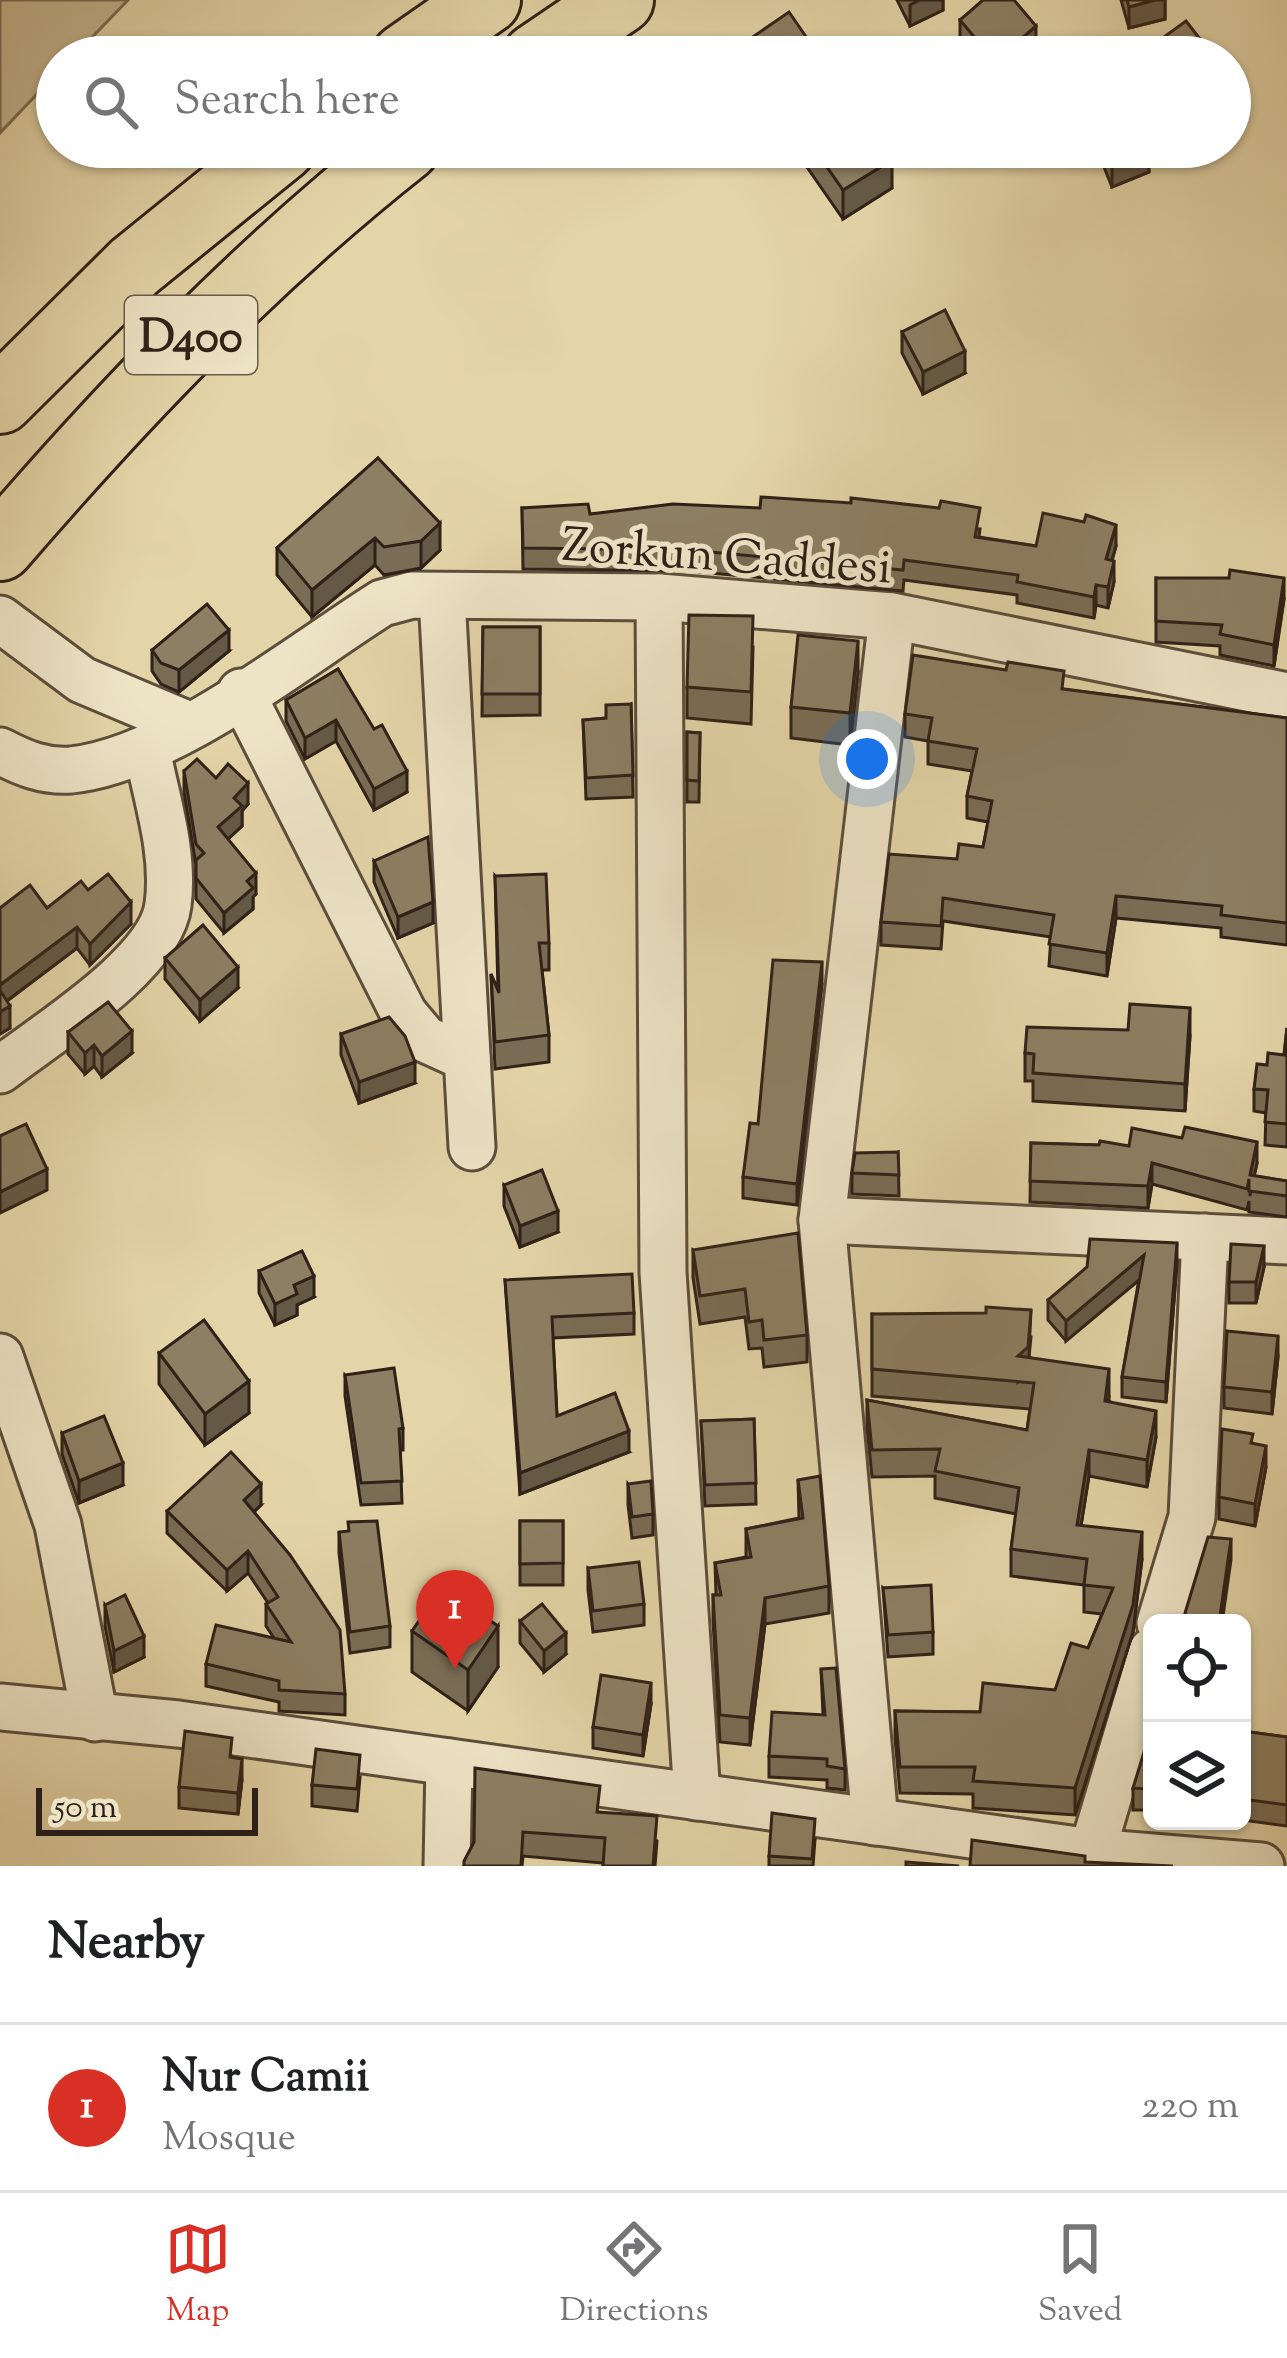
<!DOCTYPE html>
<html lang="en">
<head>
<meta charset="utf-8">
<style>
  :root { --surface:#fff; --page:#f6f6f6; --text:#202124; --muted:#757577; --line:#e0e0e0; --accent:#d93025 }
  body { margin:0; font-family:"Sorts Mill Goudy",serif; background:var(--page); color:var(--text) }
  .controls { position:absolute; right:36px; bottom:36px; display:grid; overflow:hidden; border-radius:18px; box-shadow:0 3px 9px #0004 }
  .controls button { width:108px; height:108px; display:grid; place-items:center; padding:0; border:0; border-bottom:3px solid var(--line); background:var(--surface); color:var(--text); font:60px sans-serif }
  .scale { position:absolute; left:36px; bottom:30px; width:222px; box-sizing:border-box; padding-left:12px; border:6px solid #2f2118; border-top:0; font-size:33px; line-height:42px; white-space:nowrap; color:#2f2118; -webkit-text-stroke:9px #ede4c6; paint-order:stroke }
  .you { position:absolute; left:867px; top:759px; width:42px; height:42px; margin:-30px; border:9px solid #fff; border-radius:50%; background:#1a73e8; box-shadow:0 0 0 18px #1a73e833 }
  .badge { display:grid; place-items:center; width:78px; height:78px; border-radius:50%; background:var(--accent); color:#fff; font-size:39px; font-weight:700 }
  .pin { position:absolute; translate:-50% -99px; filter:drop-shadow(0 3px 6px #0008) }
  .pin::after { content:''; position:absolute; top:63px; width:42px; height:36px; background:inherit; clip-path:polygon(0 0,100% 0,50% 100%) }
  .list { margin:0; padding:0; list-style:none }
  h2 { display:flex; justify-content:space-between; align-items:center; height:156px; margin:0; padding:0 48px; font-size:51px }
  h2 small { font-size:39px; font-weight:400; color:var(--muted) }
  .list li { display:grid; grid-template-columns:78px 1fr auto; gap:36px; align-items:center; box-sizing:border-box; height:168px; padding:0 48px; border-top:3px solid var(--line) }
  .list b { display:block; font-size:45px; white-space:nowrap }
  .list p { margin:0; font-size:39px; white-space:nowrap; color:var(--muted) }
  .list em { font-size:39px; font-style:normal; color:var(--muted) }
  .icon { flex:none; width:66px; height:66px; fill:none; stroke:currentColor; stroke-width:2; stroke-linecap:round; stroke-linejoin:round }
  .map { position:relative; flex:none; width:1287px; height:1866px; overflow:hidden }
  .search { position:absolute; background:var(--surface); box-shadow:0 3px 9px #0004; left:36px; right:36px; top:36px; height:132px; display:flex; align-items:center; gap:30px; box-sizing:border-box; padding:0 42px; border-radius:66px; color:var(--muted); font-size:45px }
  .sheet { height:324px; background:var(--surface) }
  nav { display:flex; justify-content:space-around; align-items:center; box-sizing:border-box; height:168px; border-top:3px solid var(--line); background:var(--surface); font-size:33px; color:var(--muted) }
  nav a { display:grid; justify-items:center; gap:6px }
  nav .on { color:var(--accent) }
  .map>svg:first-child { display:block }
  .green { fill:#c5b690; stroke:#7a6c54; stroke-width:3 }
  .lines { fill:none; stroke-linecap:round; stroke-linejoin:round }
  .minor-casing { stroke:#5c4e3c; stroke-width:51 }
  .highway-casing { stroke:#2f2118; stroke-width:72 }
  .minor { stroke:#ede4c6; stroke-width:45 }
  .highway { stroke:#e4d5a8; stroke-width:66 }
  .wall { fill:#796d55; stroke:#2f2118; stroke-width:3 }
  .shaded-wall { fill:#635945; stroke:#2f2118; stroke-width:3 }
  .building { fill:#8d7f63; stroke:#2f2118; stroke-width:3 }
  .labels { text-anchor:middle; stroke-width:10; stroke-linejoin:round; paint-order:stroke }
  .shield { fill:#ede4c6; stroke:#685c4c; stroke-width:3 }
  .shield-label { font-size:45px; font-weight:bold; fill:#2f2118 }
  .street-label { font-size:48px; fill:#2f2118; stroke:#ede4c6 }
</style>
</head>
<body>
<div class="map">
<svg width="1287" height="1866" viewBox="0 0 1287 1866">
  <rect width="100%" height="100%" fill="#e4d5a8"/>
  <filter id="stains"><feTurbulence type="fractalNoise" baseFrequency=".00167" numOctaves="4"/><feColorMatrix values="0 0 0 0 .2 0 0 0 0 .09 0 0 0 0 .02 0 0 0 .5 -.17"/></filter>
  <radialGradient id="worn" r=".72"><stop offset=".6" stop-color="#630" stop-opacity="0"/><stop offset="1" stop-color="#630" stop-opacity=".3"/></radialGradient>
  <path class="green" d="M0 0H128L73 57H57V73L0 133Z"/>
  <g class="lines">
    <g class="minor-casing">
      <g id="minor">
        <path d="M442 597 472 1147"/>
        <path d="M659 597 663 1272 697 1797"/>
        <path d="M0 619 82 680 189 725"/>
        <path d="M241 692 404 1014 425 1039 467 1058"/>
        <path d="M0 751C23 763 44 772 71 770 169 760 298 656 382 603L412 595 659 597 892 616 1287 696"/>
        <path d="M0 1070C46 1034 161 964 168 905 175 854 157 800 147 750"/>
        <path d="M822 1220 1287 1241"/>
        <path d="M0 1357 58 1525 95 1718"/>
        <path d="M1160 1623 1192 1517 1205 1237"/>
        <path d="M0 1707 178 1724 1092 1852 1261 1866"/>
        <path d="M875 1822 822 1220 892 616"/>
        <path d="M1092 1852 1152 1651"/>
        <path d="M447 1866 449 1762"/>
      </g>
    </g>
    <g class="highway-casing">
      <g id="highway">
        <path d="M405 57 487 0"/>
        <path d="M536 57 620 0"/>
        <path d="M0 400 134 267 282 147"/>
        <path d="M0 547C126 401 254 267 406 147"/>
      </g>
    </g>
    <use href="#minor" class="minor"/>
    <use href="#highway" class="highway"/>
  </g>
  <g class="wall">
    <path d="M897 0H943V10L910 26Z"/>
    <path d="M1121 0H1165V19L1129 28Z"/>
    <path d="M960 20 1036 48 1025 57H973L960 41Z"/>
    <path d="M747 41 820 57H747Z"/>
    <path d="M793 147H884L892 188 843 219Z"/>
    <path d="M1096 147H1147L1149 172 1112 187Z"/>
    <path d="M902 332 965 373 923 394 902 353Z"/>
    <path d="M378 458 440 550 421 568 384 575 375 565 312 617 277 575V548Z"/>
    <path d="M522 508 590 514 980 529 979 537 1036 546H1116L1112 561 1114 582 1108 608 1096 605 1094 618 1017 603V595L904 580 903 591 688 571 523 569Z"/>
    <path d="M1156 578 1284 599 1274 666 1220 655V646L1156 642Z"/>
    <path d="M483 627H540V715L482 716Z"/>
    <path d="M753 648 751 724 687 718V687Z"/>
    <path d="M152 650 229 651 179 692 161 684 152 671Z"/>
    <path d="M338 669 407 792 374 810 336 741 305 759 286 721V700Z"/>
    <path d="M1006 670 1064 689 1287 718V945L1221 937V928L1116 918 1107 976 1049 966 1051 937 943 921 941 949 881 945V922L957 859 983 847 988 822 967 818V796L972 771 928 764V741L905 737V714Z"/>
    <path d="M858 673 850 745 791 738V707Z"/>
    <path d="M631 704 633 797 586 799 583 720 606 718Z"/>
    <path d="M687 732 700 733 699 802H687Z"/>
    <path d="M184 771 216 778 248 804 242 811V826L228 839 256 894 253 897V909L224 933 196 899V865L184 792Z"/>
    <path d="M374 861 433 923 398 938 374 882Z"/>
    <path d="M495 876 549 943V970H542L549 1035V1062L495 1069 491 974 498 990Z"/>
    <path d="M88 890 131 924 90 965 77 948 7 1001 10 1028 0 1034V908H47Z"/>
    <path d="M165 958 238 988 200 1021 165 979Z"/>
    <path d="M822 983 797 1205 743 1198V1177L758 1124Z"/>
    <path d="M1287 1028V1147L1265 1145 1266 1113 1254 1111V1089L1267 1065 1284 1055Z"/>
    <path d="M68 1032 132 1053 102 1077 94 1066 85 1074 68 1054Z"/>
    <path d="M341 1034 415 1083 359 1103 341 1055Z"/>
    <path d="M1190 1036 1185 1111 1033 1101V1081H1025V1053Z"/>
    <path d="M1031 1143 1129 1146 1257 1163 1254 1176 1287 1181V1217L1249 1212V1201L1247 1210 1152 1184 1148 1208 1030 1202Z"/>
    <path d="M898 1152 899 1196 852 1194V1173Z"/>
    <path d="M504 1185 558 1232 520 1247 504 1206Z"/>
    <path d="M693 1250 807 1335V1362L764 1367 762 1348 749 1349 745 1317 700 1324 693 1278Z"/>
    <path d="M1177 1263 1166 1402 1122 1397V1377L1139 1279 1066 1341 1048 1320V1300Z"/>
    <path d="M1264 1267 1256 1303H1229V1282Z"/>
    <path d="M259 1271 314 1297 297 1305V1315L275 1325 259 1293Z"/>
    <path d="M505 1280 634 1313V1334L553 1338 557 1416 629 1452 520 1494Z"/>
    <path d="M872 1314 1031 1337 1029 1357 1109 1396V1401L1156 1437 1147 1487 1089 1476 1081 1525 1142 1559 1133 1632 1075 1815 973 1808V1794L900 1793 895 1738V1711L980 1712 1055 1690 1088 1648 1102 1614 1084 1612V1585L1011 1576V1549L1016 1514 935 1498V1476L872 1477 867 1427V1400L1027 1430 1030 1409 872 1396Z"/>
    <path d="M159 1353 249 1413 205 1445 159 1384Z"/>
    <path d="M1278 1357 1272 1414 1224 1408V1387Z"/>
    <path d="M345 1375 403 1428V1450H400L402 1503 361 1505 345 1396Z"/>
    <path d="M754 1419 756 1504 705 1506 701 1421Z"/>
    <path d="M62 1433 123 1485 79 1503 62 1454Z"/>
    <path d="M1253 1444 1266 1467 1255 1526 1219 1519V1497Z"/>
    <path d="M798 1480 829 1586V1613L765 1624 750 1745 720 1742 713 1621V1595H716L715 1563 746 1557V1529L799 1518Z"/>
    <path d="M628 1484 653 1514V1535L632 1538 628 1505Z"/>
    <path d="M261 1505 254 1512 345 1694V1715L279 1711V1702L206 1686V1664L274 1638 266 1626V1604L268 1603 248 1573 227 1591 167 1533V1511Z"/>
    <rect x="520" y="1521" width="43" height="64"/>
    <path d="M339 1532 390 1626V1647L350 1653 339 1553Z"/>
    <path d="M588 1568 644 1604V1625L593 1632 588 1590Z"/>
    <path d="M883 1588 933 1632V1654L888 1657Z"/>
    <path d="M105 1605 144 1657 114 1672 105 1626Z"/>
    <path d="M520 1621 566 1654 544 1672 520 1643Z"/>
    <path d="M412 1631 498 1667 468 1711 412 1672Z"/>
    <path d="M821 1669 845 1769V1790L827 1788V1780L769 1777V1756L823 1715Z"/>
    <path d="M651 1704 643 1756 593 1748V1727Z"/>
    <path d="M1242 1731 1287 1737V1826L1242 1820Z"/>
    <path d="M1152 1749V1797H1150V1810H1133V1788Z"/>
    <path d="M232 1757 242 1780 238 1814 179 1808V1787Z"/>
    <path d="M360 1777 357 1811 312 1806V1785Z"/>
    <path d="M600 1812 657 1841 655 1866H603V1863L523 1856 522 1866H464L474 1842Z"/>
    <path d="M815 1840 813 1866H769V1856Z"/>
  </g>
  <g class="shaded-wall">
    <path d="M920 0H943V10L910 26V5Z"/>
    <path d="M1155 0H1165V19L1129 28V7Z"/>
    <path d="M1036 26V48L1025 57H1000Z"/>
    <path d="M1149 151V172L1112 187V166Z"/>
    <path d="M892 160V188L843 219V190Z"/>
    <path d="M965 351V373L923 394V372Z"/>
    <path d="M440 523V550L421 568V541Z"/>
    <path d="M1116 525V546L1106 580V559Z"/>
    <path d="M375 538V565L312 617V590Z"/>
    <path d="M1114 561V582L1108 608V587Z"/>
    <path d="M1284 578V599L1274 666V645Z"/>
    <path d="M1096 585V605L1094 618V597Z"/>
    <path d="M229 630V651L179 692V670Z"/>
    <path d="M858 641V673L850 745V713Z"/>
    <path d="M336 720V741L305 759V738Z"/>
    <path d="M407 771V792L374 810V789Z"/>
    <path d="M248 783V804L242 811V826L218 848V827L234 798Z"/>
    <path d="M256 873V894L253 897V909L224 933V913L247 881Z"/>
    <path d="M1116 896V918L1107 976V953Z"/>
    <path d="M131 902V924L90 965V944Z"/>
    <path d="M433 902V923L398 938V917Z"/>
    <path d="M77 927V948L0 1006V985Z"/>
    <path d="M822 962V983L797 1205V1184Z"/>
    <path d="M238 967V988L200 1021V1000Z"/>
    <path d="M10 1006V1028L0 1034V1012Z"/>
    <path d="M1190 1008V1036L1185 1111V1084Z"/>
    <path d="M132 1031V1053L102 1077V1056Z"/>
    <path d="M94 1045V1066L85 1074V1053Z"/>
    <path d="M415 1062V1083L359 1103V1082Z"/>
    <path d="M1257 1142V1163L1250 1196V1175Z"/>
    <path d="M1152 1163V1184L1148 1208V1186Z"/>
    <path d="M47 1169V1190L0 1213V1192Z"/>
    <path d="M558 1211V1232L520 1247V1226Z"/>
    <path d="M1177 1243V1263L1166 1402V1382Z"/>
    <path d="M1264 1246V1267L1256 1303V1282Z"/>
    <path d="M1144 1255V1276L1066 1341V1321Z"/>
    <path d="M314 1276V1297L297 1305V1315L275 1325V1304L294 1285Z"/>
    <path d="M1031 1310 1028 1374 1018 1382V1356Z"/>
    <path d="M1278 1336V1357L1272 1414V1392Z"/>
    <path d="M1109 1369V1396L1105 1427V1401Z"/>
    <path d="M249 1381V1413L205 1445V1414Z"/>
    <path d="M1156 1411V1437L1147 1487V1460Z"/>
    <path d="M629 1431V1452L520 1494V1473Z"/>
    <path d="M1266 1446V1467L1255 1526V1504Z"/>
    <path d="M1089 1450V1476L1077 1551V1525Z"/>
    <path d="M123 1463V1485L79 1503V1481Z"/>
    <path d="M261 1484V1505L244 1521V1500Z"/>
    <path d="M1142 1532V1559L1133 1632 1075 1815V1788Z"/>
    <path d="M1231 1539V1560L1222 1623H1219Z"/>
    <path d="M248 1551V1573L227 1591V1570Z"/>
    <path d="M765 1598V1624L750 1745V1718Z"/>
    <path d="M498 1626V1667L468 1711V1670Z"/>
    <path d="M566 1633V1654L544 1672V1651Z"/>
    <path d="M144 1636V1657L114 1672V1651Z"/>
    <path d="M651 1683V1704L643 1756V1735Z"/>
    <path d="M242 1759V1780L238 1814V1793Z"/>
  </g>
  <g class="building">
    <path d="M983 0H1014L1036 26 1000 57H991L960 20Z"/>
    <path d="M1127 0H1155L1129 7Z"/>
    <path d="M789 12 820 57H758L747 41Z"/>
    <path d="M1186 21 1207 48 1195 57H1158L1150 47Z"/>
    <path d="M1107 51 1110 57H1091Z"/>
    <path d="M813 147H884L892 160 843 190Z"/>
    <path d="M1105 147H1147L1149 151 1112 166Z"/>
    <path d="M945 310 965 351 923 372 902 332Z"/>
    <path d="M378 458 440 523 421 541 384 547 375 538 312 590 277 548Z"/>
    <path d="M761 497 851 503V498L939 508 941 501 980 508 975 537 1036 546 1043 513 1084 522 1086 515 1116 525 1106 559 1114 561 1108 587 1096 585 1094 597 1017 582 1018 575 904 560 903 570 688 550 523 548 522 508 588 504 590 514 673 504 760 508Z"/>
    <path d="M1230 570 1284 578 1274 645 1220 634 1222 625 1156 621V578H1229Z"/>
    <path d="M207 604 229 630 179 670 161 663 152 650Z"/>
    <path d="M689 615 753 616 751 692 687 687Z"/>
    <path d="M483 627H540V694H482Z"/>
    <path d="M798 635 858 641 850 713 791 707Z"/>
    <path d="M913 655 1006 670 1008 662 1064 671 1062 689 1287 718V923L1221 915 1222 906 1116 896 1107 953 1049 944 1054 915 943 898 941 926 881 922 889 854 957 859 959 844 983 847 992 801 967 796 977 749 928 741 932 718 905 714Z"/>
    <path d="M338 669 374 729 382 725 407 771 374 789 336 720 305 738 286 700Z"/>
    <path d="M631 704 633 775 586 778 583 720 606 718V705Z"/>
    <path d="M687 732 700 733 699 781 687 780Z"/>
    <path d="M197 759 216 778 228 764 248 783 234 798 242 806 218 827 256 873 247 881 253 888 224 913 196 878V860L204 853 196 844 184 771Z"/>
    <path d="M428 837 433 902 398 917 374 861Z"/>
    <path d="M108 874 131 902 90 944 77 927 0 985V908L30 885 47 908 81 881 88 890Z"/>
    <path d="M546 874 549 943H539L549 1035 495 1042 491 974 499 993 495 876Z"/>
    <path d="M203 925 238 967 200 1000 165 958Z"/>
    <path d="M773 960 822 962 797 1184 743 1177 750 1123 758 1124Z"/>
    <path d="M0 990 10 1006 0 1012Z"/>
    <path d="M108 1002 132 1031 102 1056 94 1045 85 1053 68 1032Z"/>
    <path d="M1130 1004 1190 1008 1185 1084 1033 1073 1034 1054 1025 1053 1027 1027 1128 1030Z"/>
    <path d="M389 1017 405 1036 415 1062 359 1082 341 1034Z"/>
    <path d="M1287 1028V1124L1265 1122 1268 1090 1254 1089 1257 1064 1267 1065 1268 1053 1284 1055Z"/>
    <path d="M26 1124 47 1169 0 1192V1136Z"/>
    <path d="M1185 1127 1257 1142 1250 1175 1287 1181V1196L1249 1191V1179L1247 1189 1152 1163 1148 1186 1030 1181 1031 1143 1099 1145 1100 1141 1129 1146 1132 1128 1182 1138Z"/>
    <path d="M898 1152 899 1175 852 1173 855 1153Z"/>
    <path d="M542 1170 558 1211 520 1226 504 1185Z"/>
    <path d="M798 1233 807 1335 764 1340 762 1320 749 1322 745 1289 700 1296 693 1250Z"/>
    <path d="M1090 1239 1177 1243 1166 1382 1122 1377 1144 1255 1066 1321 1048 1300 1087 1267Z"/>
    <path d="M1231 1244 1264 1246 1256 1282H1229Z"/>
    <path d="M302 1251 314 1276 294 1285 297 1294 275 1304 259 1271Z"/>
    <path d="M632 1274 634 1313 552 1317 557 1416 615 1393 629 1431 520 1473 505 1280Z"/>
    <path d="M986 1307 1031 1310 1028 1347 1018 1356 1109 1369 1105 1401 1156 1411 1147 1460 1089 1450 1077 1525 1142 1532 1133 1605 1075 1788 973 1781 975 1767H900L895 1711 980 1712 983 1683 1055 1690 1071 1643 1088 1648 1113 1588 1084 1585 1087 1559 1011 1549 1019 1488 935 1471 940 1449 872 1450 867 1400 1027 1430 1034 1383 872 1369V1314L986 1313Z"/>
    <path d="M204 1320 249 1381 205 1414 159 1353Z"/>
    <path d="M1227 1331 1278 1336 1272 1392 1224 1387Z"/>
    <path d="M394 1368 403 1428 399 1429 402 1481 361 1483 345 1375Z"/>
    <path d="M104 1416 123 1463 79 1481 62 1433Z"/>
    <path d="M754 1419 756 1483 705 1485 701 1421Z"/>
    <path d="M1222 1429 1253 1434 1251 1443 1266 1446 1255 1504 1219 1497Z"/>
    <path d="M231 1452 261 1484 244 1500 290 1555 340 1630 345 1694 279 1690V1681L206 1664 216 1625 291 1642 266 1604 278 1597 248 1551 227 1570 167 1511Z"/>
    <path d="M820 1476 829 1586 765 1598 750 1718 720 1715 713 1595H721L715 1563 751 1557 746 1529 803 1518 798 1480Z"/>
    <path d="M651 1481 653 1514 632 1517 628 1484Z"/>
    <path d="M377 1521 390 1626 350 1632 339 1532 349 1531 348 1522Z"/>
    <path d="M520 1521H563V1563L520 1564Z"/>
    <path d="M1208 1537 1231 1539 1219 1623H1182Z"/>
    <path d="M639 1562 644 1604 593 1611 588 1568Z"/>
    <path d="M931 1585 933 1632 888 1635 883 1588Z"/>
    <path d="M442 1588 498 1626 468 1670 412 1631Z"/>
    <path d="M125 1595 144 1636 114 1651 105 1605Z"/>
    <path d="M542 1604 566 1633 544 1651 520 1621Z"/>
    <path d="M836 1668 845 1769 827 1766V1759L769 1756 772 1712 825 1715 821 1669Z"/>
    <path d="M601 1675 651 1683 643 1735 593 1727Z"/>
    <path d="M185 1731 232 1738 230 1757 242 1759 238 1793 179 1787Z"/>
    <path d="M1242 1731 1287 1737V1805L1242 1799Z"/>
    <path d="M316 1749 360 1755 357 1789 312 1785Z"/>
    <path d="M1145 1749H1152V1776H1150V1789L1133 1788Z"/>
    <path d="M475 1768 600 1786 597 1812 657 1816 653 1866H603L605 1838 523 1832 521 1866H464V1861L474 1842Z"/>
    <path d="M772 1813 815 1819 812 1859 769 1856Z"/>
    <path d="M972 1840 1085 1856V1862L1173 1866H970Z"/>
    <path d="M906 1862 959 1866H906Z"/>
  </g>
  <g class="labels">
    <rect class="shield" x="125" y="296" width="132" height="78" rx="9"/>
    <g class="shield-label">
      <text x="191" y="351">D400</text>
    </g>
    <g class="street-label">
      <text transform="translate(727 554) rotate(4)" y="17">Zorkun Caddesi</text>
    </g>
  </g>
  <rect width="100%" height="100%" filter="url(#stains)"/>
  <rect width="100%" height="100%" fill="url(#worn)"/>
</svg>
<div class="controls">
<button><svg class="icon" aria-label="locate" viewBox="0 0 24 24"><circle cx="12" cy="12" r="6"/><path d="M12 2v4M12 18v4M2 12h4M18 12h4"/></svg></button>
<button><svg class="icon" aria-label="layers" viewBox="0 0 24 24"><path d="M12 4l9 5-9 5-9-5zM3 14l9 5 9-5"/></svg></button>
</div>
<div class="scale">50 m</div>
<div class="you"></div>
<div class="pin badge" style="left:455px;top:1669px">1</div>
<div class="search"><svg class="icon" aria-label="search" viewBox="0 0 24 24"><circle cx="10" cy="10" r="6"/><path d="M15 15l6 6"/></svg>Search here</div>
</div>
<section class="sheet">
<h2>Nearby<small></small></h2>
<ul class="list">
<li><span class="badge">1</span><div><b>Nur Camii</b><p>Mosque</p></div><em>220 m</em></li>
</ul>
</section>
<nav>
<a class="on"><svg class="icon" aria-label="map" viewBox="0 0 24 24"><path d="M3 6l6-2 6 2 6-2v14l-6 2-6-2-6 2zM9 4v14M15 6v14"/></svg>Map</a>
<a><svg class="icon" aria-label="directions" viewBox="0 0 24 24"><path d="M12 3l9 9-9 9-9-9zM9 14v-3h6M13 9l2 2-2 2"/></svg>Directions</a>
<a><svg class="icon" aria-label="saved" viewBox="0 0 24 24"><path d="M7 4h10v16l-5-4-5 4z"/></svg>Saved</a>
</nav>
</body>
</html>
